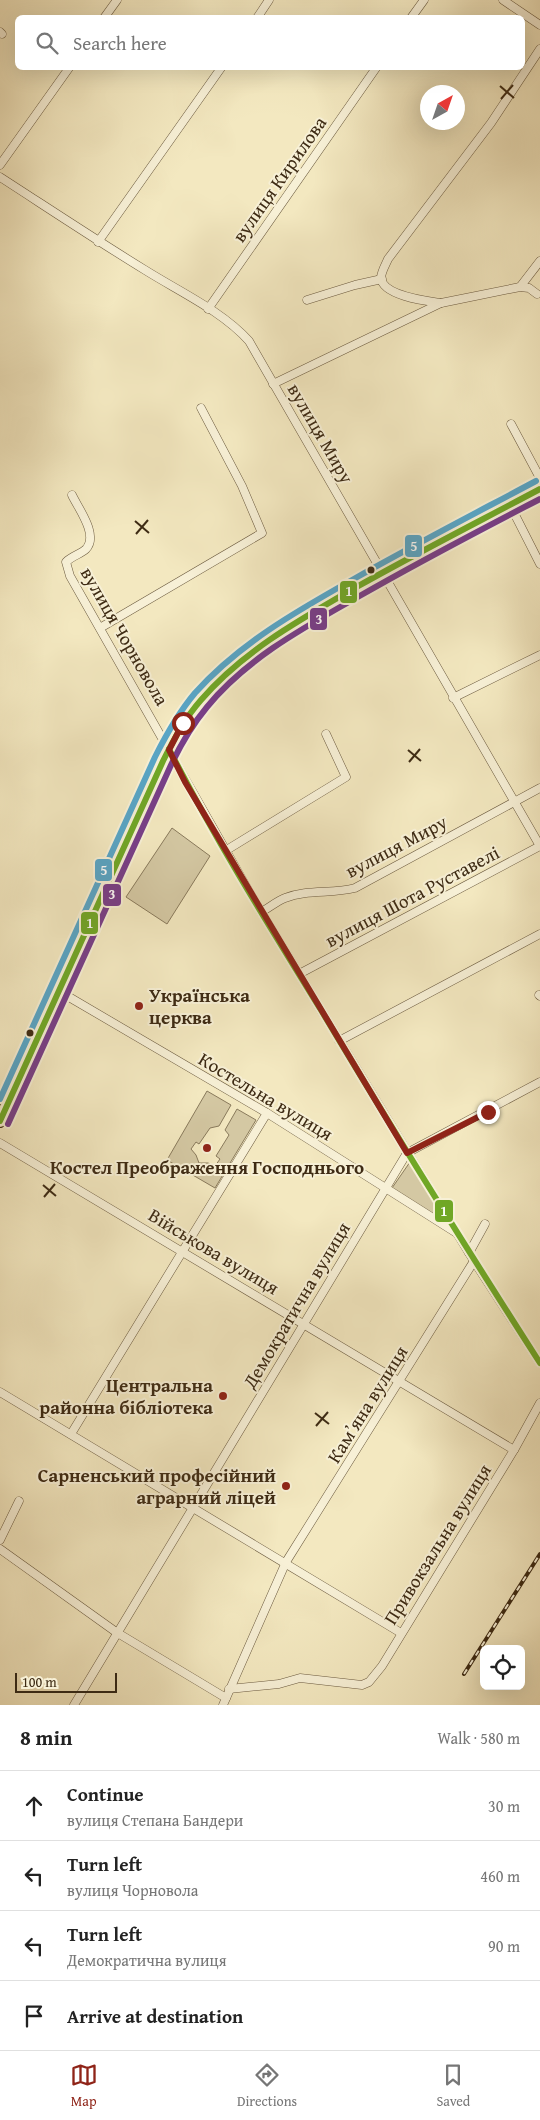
<!DOCTYPE html>
<html lang="en">
<head>
<meta charset="utf-8">
<style>
  :root { --surface:#fff; --page:#f6f6f6; --text:#222; --muted:#767676; --line:#e0e0e0; --accent:#8f2418 }
  body { margin:0; font-family:"Gentium Book Plus",serif; background:var(--page); color:var(--text) }
  .controls { position:absolute; right:15px; bottom:15px; display:grid; overflow:hidden; border-radius:8px; box-shadow:0 5px 20px #0002 }
  .controls button { width:45px; height:45px; display:grid; place-items:center; padding:0; border:0; border-bottom:1px solid var(--line); background:var(--surface); color:var(--text); font:25px sans-serif }
  .compass { position:absolute; left:420px; top:85px; width:45px; height:45px; border-radius:50%; background:var(--surface); box-shadow:0 5px 20px #0002; rotate:40deg }
  .scale { position:absolute; left:15px; bottom:12px; width:102px; box-sizing:border-box; padding-left:5px; border:2px solid #3e2b14; border-top:0; font-size:14px; line-height:18px; white-space:nowrap; color:#3e2b14; -webkit-text-stroke:4px #f7f0d6; paint-order:stroke }
  .stop { position:absolute; width:15px; height:15px; margin:-11px; border:4px solid #8f2418; border-radius:50%; background:#fff }
  .stop.end { background:#8f2418; border-color:#fff; box-shadow:0 1px 5px #0008 }
  .list { margin:0; padding:0; list-style:none }
  h2 { display:flex; justify-content:space-between; align-items:center; height:65px; margin:0; padding:0 20px; font-size:21px }
  h2 small { font-size:16px; font-weight:400; color:var(--muted) }
  .list li { display:grid; grid-template-columns:32px 1fr auto; gap:15px; align-items:center; box-sizing:border-box; height:70px; padding:0 20px; border-top:1px solid var(--line) }
  .list b { display:block; font-size:19px; white-space:nowrap }
  .list p { margin:0; font-size:16px; white-space:nowrap; color:var(--muted) }
  .list em { font-size:16px; font-style:normal; color:var(--muted) }
  .icon { flex:none; width:28px; height:28px; fill:none; stroke:currentColor; stroke-width:2; stroke-linecap:round; stroke-linejoin:round }
  .map { position:relative; flex:none; width:540px; height:1705px; overflow:hidden }
  .search { position:absolute; background:var(--surface); box-shadow:0 5px 20px #0002; left:15px; right:15px; top:15px; height:55px; display:flex; align-items:center; gap:12px; box-sizing:border-box; padding:0 18px; border-radius:8px; color:var(--muted); font-size:19px }
  .sheet { height:345px; background:var(--surface) }
  nav { display:flex; justify-content:space-around; align-items:center; box-sizing:border-box; height:70px; border-top:1px solid var(--line); background:var(--surface); font-size:14px; color:var(--muted) }
  nav a { display:grid; justify-items:center; gap:2px }
  nav .on { color:var(--accent) }
  .map>svg:first-child { display:block }
  .green { fill:#d4c8a3; stroke:#897a5c }
  .lines { fill:none; stroke-linecap:round; stroke-linejoin:round }
  .street-casing { stroke:#6b5a3f; stroke-width:9 }
  .primary-casing { stroke:#3e2b14; stroke-width:14 }
  .street { stroke:#f7f0d6; stroke-width:8 }
  .primary { stroke:#f3e8c0; stroke-width:12 }
  .rail-casing { stroke:#3e2b14; stroke-width:4 }
  .rail { stroke:#f7f0d6; stroke-width:2; stroke-dasharray:5.5; stroke-linecap:butt }
  .bus-1-casing { stroke:#f7f0d6; stroke-width:10 }
  .bus-2-casing { stroke:#f7f0d6; stroke-width:10 }
  .bus-3-casing { stroke:#f7f0d6; stroke-width:10 }
  .bus-1 { stroke:#70a726; stroke-width:6 }
  .bus-2 { stroke:#783e89; stroke-width:6 }
  .bus-3 { stroke:#58a5c6; stroke-width:6 }
  .route { stroke:#8f2418; stroke-width:6 }
  .ticks { fill:none; stroke:#3e2b14; stroke-width:2 }
  .bus-dot { fill:#3e2b14; stroke:#f7f0d6; stroke-width:2 }
  .poi-dot { fill:#8f2418; stroke:#f7f0d6; stroke-width:2 }
  .labels { text-anchor:middle; stroke-width:4; stroke-linejoin:round; paint-order:stroke }
  .street-label { font-size:19px; fill:#3e2b14; stroke:#f7f0d6 }
  .poi-label { font-size:19px; font-weight:bold; fill:#3e2b14; stroke:#f7f0d6; text-anchor:end }
  .line-badge { stroke:#f7f0d6; stroke-width:2 }
  .badge-label { font-size:14px; text-anchor:middle; font-weight:bold; fill:#fff }
</style>
</head>
<body>
<div class="map">
<svg width="540" height="1705" viewBox="0 0 540 1705">
  <rect width="100%" height="100%" fill="#f3e8c0"/>
  <filter id="stains"><feTurbulence type="fractalNoise" baseFrequency=".004" numOctaves="4"/><feColorMatrix values="0 0 0 0 .2 0 0 0 0 .09 0 0 0 0 .02 0 0 0 .5 -.17"/></filter>
  <radialGradient id="worn" r=".72"><stop offset=".6" stop-color="#630" stop-opacity="0"/><stop offset="1" stop-color="#630" stop-opacity=".3"/></radialGradient>
  <g class="green">
    <path d="M172 828 210 856 167 924 126 897Z"/>
    <path d="M207 1091 231 1105 219 1126 210 1128 199 1144 196 1142 191 1149 196 1155 199 1163H208L215 1166 220 1159 216 1156 229 1135 225 1130 237 1109 256 1120 215 1188 167 1160Z"/>
    <path d="M410 1162 448 1225 392 1188Z"/>
  </g>
  <g class="lines">
    <g class="street-casing">
      <g id="street">
        <path d="M503 0 540 25"/>
        <path d="M104 18 117 0"/>
        <path d="M257 18 269 0"/>
        <path d="M411 18 424 0"/>
        <path d="M0 32 2 34"/>
        <path d="M0 165 69 68"/>
        <path d="M0 177C48 208 96 240 145 270 180 292 222 311 249 341L540 846"/>
        <path d="M98 242 221 68"/>
        <path d="M520 287 540 261"/>
        <path d="M307 300 355 285 382 279"/>
        <path d="M441 303C427 301 383 296 381 278 381 272 386 264 388 259L491 123 540 49"/>
        <path d="M208 309 376 68"/>
        <path d="M273 384 441 303 520 287 529 288 537 294"/>
        <path d="M511 424 540 478"/>
        <path d="M72 495C78 508 99 535 86 549 81 554 72 556 66 562L70 576 255 902 474 1261 540 1363"/>
        <path d="M510 505 540 564"/>
        <path d="M100 628 262 533 242 486 201 408"/>
        <path d="M453 698 540 655"/>
        <path d="M225 851 346 777 326 734"/>
        <path d="M261 912C269 908 277 901 285 898 307 889 332 894 355 888L540 788"/>
        <path d="M299 974 540 846"/>
        <path d="M57 990 267 1113 455 1232"/>
        <path d="M539 995 540 996"/>
        <path d="M339 1041 540 934"/>
        <path d="M0 1143 514 1450"/>
        <path d="M469 1253 485 1224"/>
        <path d="M0 1392 401 1633"/>
        <path d="M71 1434 267 1113"/>
        <path d="M0 1540 19 1501"/>
        <path d="M0 1549 116 1632 226 1698"/>
        <path d="M229 1689 279 1684 300 1678 362 1685 369 1682 382 1666 514 1450 540 1403"/>
        <path d="M74 1705 407 1153 540 1082"/>
        <path d="M223 1705 286 1562 474 1261"/>
      </g>
    </g>
    <g class="primary-casing">
      <path id="primary" d="M0 1121C43 1022 86 924 133 827 153 784 170 736 201 700 243 651 300 619 355 588 416 553 478 522 540 489"/>
    </g>
    <use href="#street" class="street"/>
    <use href="#primary" class="primary"/>
    <g class="rail-casing">
      <path id="rail" d="M464 1674 540 1554"/>
    </g>
    <use href="#rail" class="rail"/>
    <g class="bus-1-casing">
      <g id="bus-1">
        <path d="M169 749C215 839 268 924 321 1010 392 1129 465 1246 540 1363"/>
        <path d="M0 1121 163 761C174 739 185 718 201 700 242 652 299 620 353 589 415 554 478 522 540 489"/>
      </g>
    </g>
    <g class="bus-2-casing">
      <path id="bus-2" d="M8 1124 171 765C181 744 192 725 207 707 246 659 303 628 356 598 417 563 478 531 540 499"/>
    </g>
    <g class="bus-3-casing">
      <path id="bus-3" d="M0 1099 155 757C166 735 179 712 195 693 239 644 295 612 352 580 412 546 474 514 536 481"/>
    </g>
    <use href="#bus-1" class="bus-1"/>
    <use href="#bus-2" class="bus-2"/>
    <use href="#bus-3" class="bus-3"/>
  </g>
  <g class="lines">
    <path class="route" d="M183 723 169 750 185 782 407 1153 488 1112"/>
  </g>
  <path class="ticks" d="M500 86 514 98M501 99 513 85M135 521 149 533M136 534 148 520M408 750 421 761M409 762 420 749M43 1185 56 1196M44 1197 55 1184M315 1413 329 1424M316 1426 328 1412"/>
  <g class="bus-dot">
    <circle cx="371" cy="570" r="4.5"/>
    <circle cx="30" cy="1033" r="4.5"/>
  </g>
  <g class="poi-dot">
    <circle cx="139" cy="1006" r="5"/>
    <circle cx="207" cy="1148" r="5"/>
    <circle cx="223" cy="1396" r="5"/>
    <circle cx="286" cy="1486" r="5"/>
  </g>
  <g class="labels">
    <g class="street-label">
      <text transform="translate(279 179) rotate(-55)" y="7">вулиця Кирилова</text>
      <text transform="translate(321 433) rotate(60)" y="7">вулиця Миру</text>
      <text transform="translate(125 636) rotate(60)" y="7">вулиця Чорновола</text>
      <text transform="translate(396 846) rotate(-28)" y="7">вулиця Миру</text>
      <text transform="translate(412 896) rotate(-28)" y="7">вулиця Шота Руставелі</text>
      <text transform="translate(266 1096) rotate(31)" y="7">Костельна вулиця</text>
      <text transform="translate(214 1251) rotate(31)" y="7">Військова вулиця</text>
      <text transform="translate(296 1305) rotate(-59)" y="7">Демократична вулиця</text>
      <text transform="translate(367 1404) rotate(-58)" y="7">Камʼяна вулиця</text>
      <text transform="translate(437 1544) rotate(-58)" y="7">Привокзальна вулиця</text>
    </g>
    <g class="poi-label">
      <text x="149" y="1002" text-anchor="start">Українська<tspan x="149" dy="22">церква</tspan></text>
      <text x="207" y="1174" text-anchor="middle">Костел Преображення Господнього</text>
      <text x="213" y="1392">Центральна<tspan x="213" dy="22">районна бібліотека</tspan></text>
      <text x="276" y="1482">Сарненський професійний<tspan x="276" dy="22">аграрний ліцей</tspan></text>
    </g>
  </g>
  <g class="line-badge">
    <rect x="404" y="534" width="19" height="24" rx="5" fill="#58a5c6"/>
    <rect x="339" y="580" width="19" height="24" rx="5" fill="#70a726"/>
    <rect x="309" y="607" width="19" height="24" rx="5" fill="#783e89"/>
    <rect x="94" y="858" width="19" height="24" rx="5" fill="#58a5c6"/>
    <rect x="102" y="883" width="20" height="24" rx="5" fill="#783e89"/>
    <rect x="80" y="911" width="19" height="24" rx="5" fill="#70a726"/>
    <rect x="434" y="1199" width="20" height="24" rx="5" fill="#70a726"/>
  </g>
  <g class="badge-label">
    <text x="414" y="551">5</text>
    <text x="349" y="596">1</text>
    <text x="319" y="624">3</text>
    <text x="104" y="875">5</text>
    <text x="112" y="899">3</text>
    <text x="90" y="928">1</text>
    <text x="444" y="1216">1</text>
  </g>
  <rect width="100%" height="100%" filter="url(#stains)"/>
  <rect width="100%" height="100%" fill="url(#worn)"/>
</svg>
<div class="controls">
<button><svg class="icon" aria-label="locate" viewBox="0 0 24 24"><circle cx="12" cy="12" r="6"/><path d="M12 2v4M12 18v4M2 12h4M18 12h4"/></svg></button>
</div>
<svg class="compass" viewBox="-18 -18 36 36"><path d="M0-13l5 13h-10z" fill="#e53935"/><path d="M0 13l5-13h-10z" fill="#767676"/></svg>
<div class="scale">100 m</div>
<div class="stop" style="left:183px;top:723px"></div>
<div class="stop end" style="left:488px;top:1112px"></div>
<div class="search"><svg class="icon" aria-label="search" viewBox="0 0 24 24"><circle cx="10" cy="10" r="6"/><path d="M15 15l6 6"/></svg>Search here</div>
</div>
<section class="sheet">
<h2>8 min<small>Walk · 580 m</small></h2>
<ul class="list">
<li><svg class="icon" aria-label="ahead" viewBox="0 0 24 24"><path d="M12 20V5M6 11l6-6 6 6"/></svg><div><b>Continue</b><p>вулиця Степана Бандери</p></div><em>30 m</em></li>
<li><svg class="icon" aria-label="left" viewBox="0 0 24 24"><path d="M17 20v-9H6M10 6l-5 5 5 5"/></svg><div><b>Turn left</b><p>вулиця Чорновола</p></div><em>460 m</em></li>
<li><svg class="icon" aria-label="left" viewBox="0 0 24 24"><path d="M17 20v-9H6M10 6l-5 5 5 5"/></svg><div><b>Turn left</b><p>Демократична вулиця</p></div><em>90 m</em></li>
<li><svg class="icon" aria-label="arrive" viewBox="0 0 24 24"><path d="M6 21V4h12l-3 4 3 4H6"/></svg><div><b>Arrive at destination</b></div></li>
</ul>
</section>
<nav>
<a class="on"><svg class="icon" aria-label="map" viewBox="0 0 24 24"><path d="M3 6l6-2 6 2 6-2v14l-6 2-6-2-6 2zM9 4v14M15 6v14"/></svg>Map</a>
<a><svg class="icon" aria-label="directions" viewBox="0 0 24 24"><path d="M12 3l9 9-9 9-9-9zM9 14v-3h6M13 9l2 2-2 2"/></svg>Directions</a>
<a><svg class="icon" aria-label="saved" viewBox="0 0 24 24"><path d="M7 4h10v16l-5-4-5 4z"/></svg>Saved</a>
</nav>
</body>
</html>
